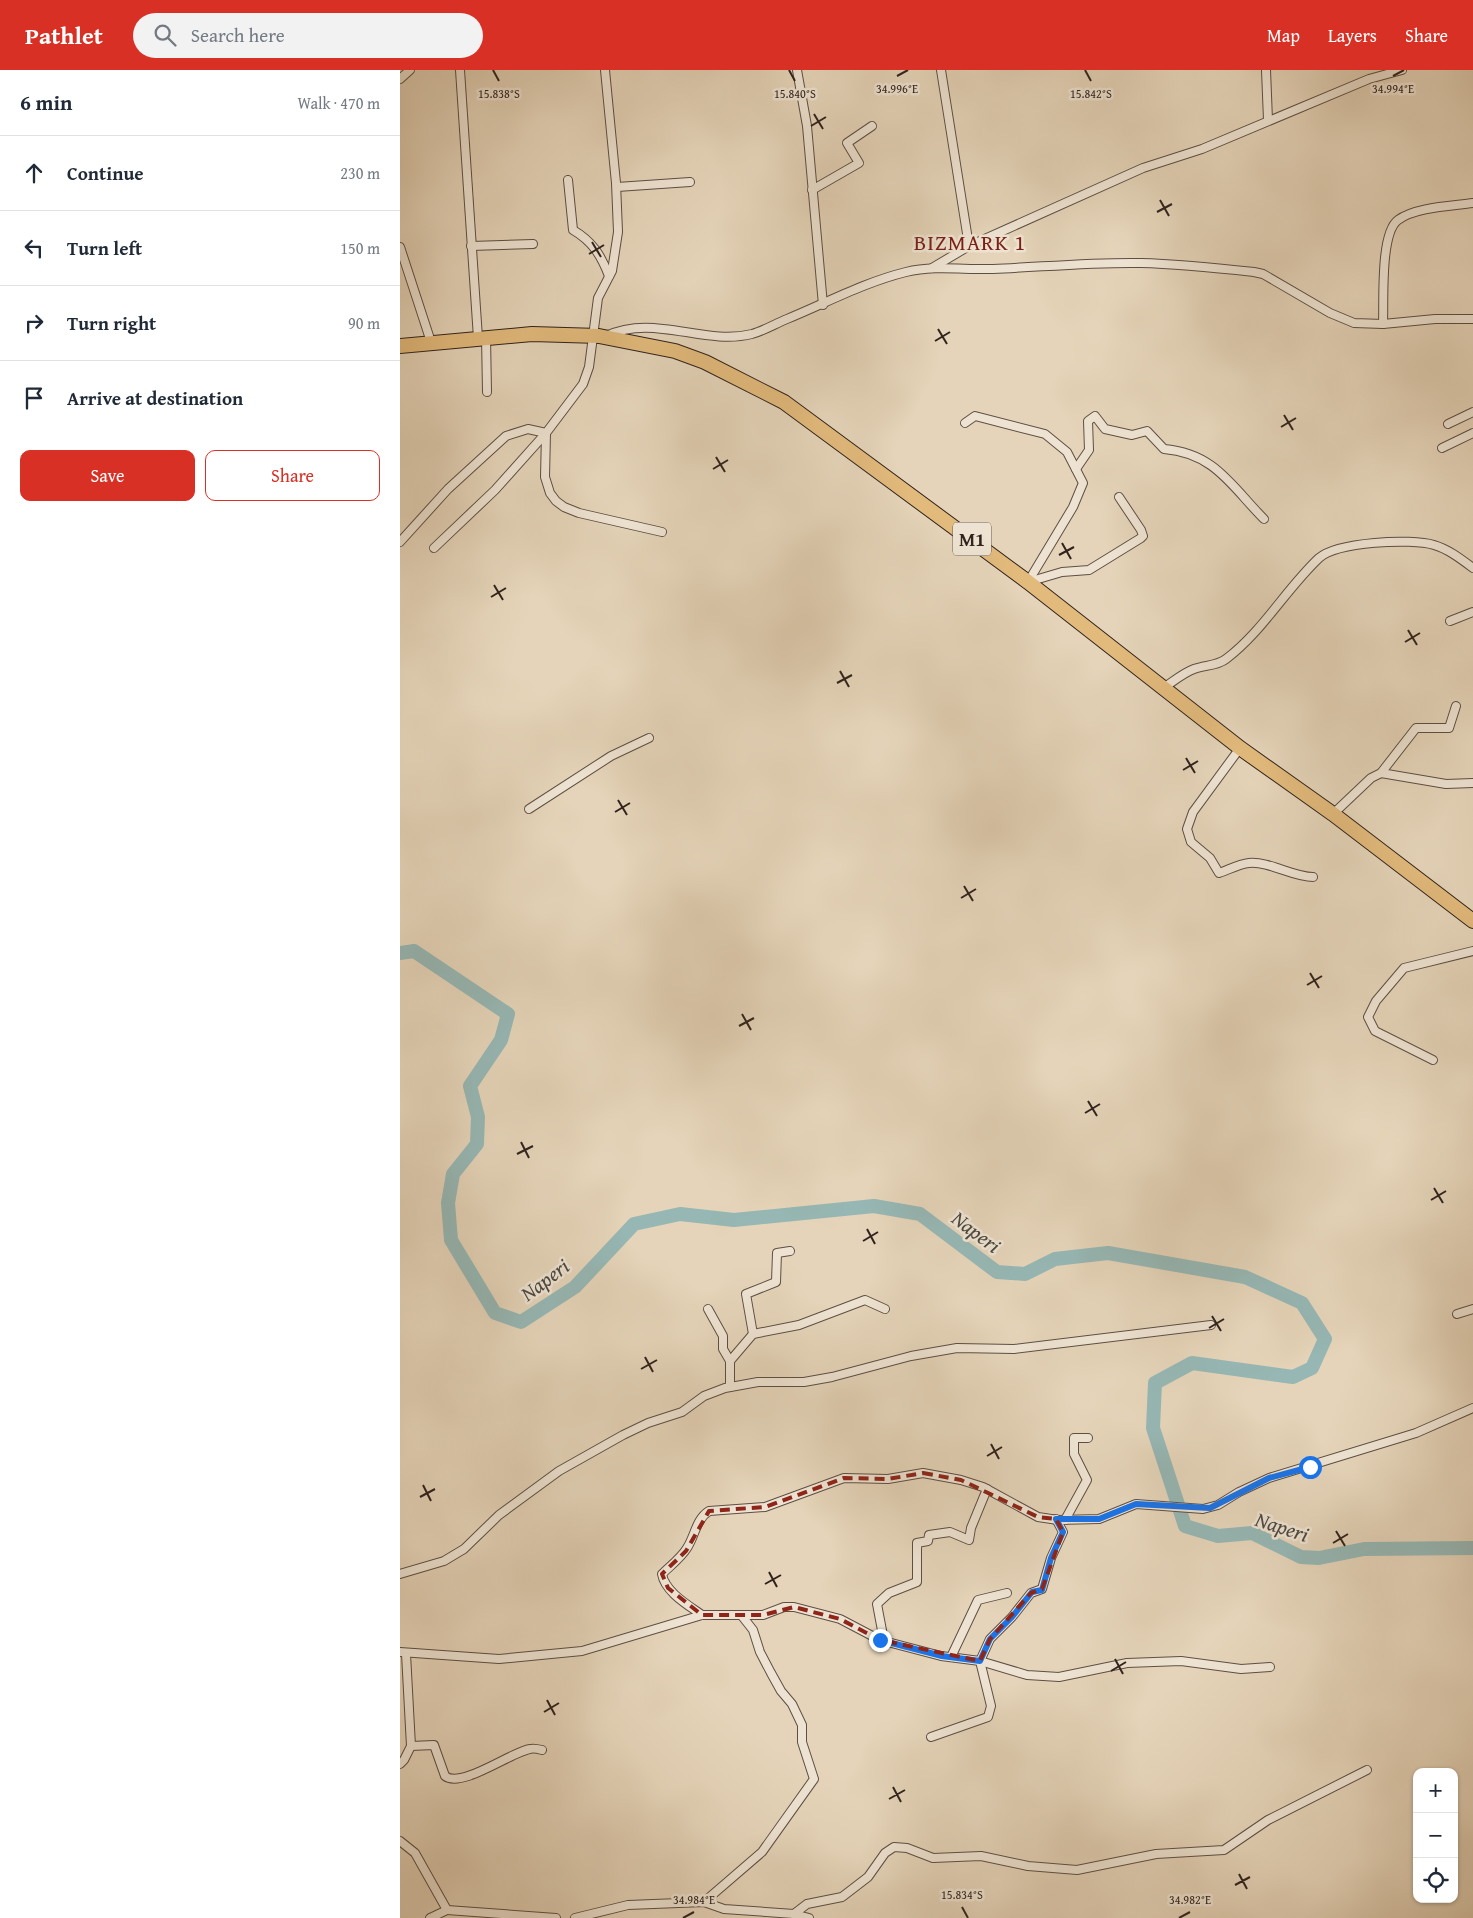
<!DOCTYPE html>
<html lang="en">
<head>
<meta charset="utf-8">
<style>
  :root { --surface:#fff; --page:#f2f2f3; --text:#1f2937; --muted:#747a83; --line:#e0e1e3; --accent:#d93025 }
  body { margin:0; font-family:"Gentium Book Plus",serif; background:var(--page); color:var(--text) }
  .controls { position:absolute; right:15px; bottom:15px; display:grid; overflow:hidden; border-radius:10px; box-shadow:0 1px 4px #0004 }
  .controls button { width:45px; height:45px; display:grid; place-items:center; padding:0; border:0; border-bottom:1px solid var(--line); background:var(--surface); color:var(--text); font:25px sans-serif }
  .stop { position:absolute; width:15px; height:15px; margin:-11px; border:4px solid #1a73e8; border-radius:50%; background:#fff }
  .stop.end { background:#1a73e8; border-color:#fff; box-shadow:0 1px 5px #0008 }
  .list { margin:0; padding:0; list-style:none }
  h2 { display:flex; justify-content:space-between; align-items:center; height:65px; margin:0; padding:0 20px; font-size:21px }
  h2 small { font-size:16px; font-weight:400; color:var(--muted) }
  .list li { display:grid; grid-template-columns:32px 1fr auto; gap:15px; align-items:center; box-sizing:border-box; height:75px; padding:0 20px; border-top:1px solid var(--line) }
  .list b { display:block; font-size:19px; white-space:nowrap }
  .list em { font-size:16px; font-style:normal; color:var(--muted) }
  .actions { display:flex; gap:10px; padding:15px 20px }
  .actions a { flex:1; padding:11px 0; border:1px solid var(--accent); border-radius:10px; text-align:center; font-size:18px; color:var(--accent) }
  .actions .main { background:var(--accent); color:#fff }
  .icon { flex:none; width:28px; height:28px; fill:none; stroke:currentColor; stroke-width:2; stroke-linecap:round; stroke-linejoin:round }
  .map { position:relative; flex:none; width:1073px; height:1848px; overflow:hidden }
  header { display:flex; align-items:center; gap:30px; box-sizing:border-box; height:70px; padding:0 25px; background:var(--accent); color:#fff }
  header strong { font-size:24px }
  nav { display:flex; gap:28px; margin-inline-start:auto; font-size:18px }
  .search { width:350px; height:45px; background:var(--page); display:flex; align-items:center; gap:12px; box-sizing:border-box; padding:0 18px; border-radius:28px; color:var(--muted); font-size:19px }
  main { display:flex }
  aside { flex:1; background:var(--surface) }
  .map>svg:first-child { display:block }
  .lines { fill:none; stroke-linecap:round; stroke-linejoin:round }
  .river { stroke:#96b7b4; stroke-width:14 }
  .street-casing { stroke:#5d4f44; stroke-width:10 }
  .highway-casing { stroke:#30231d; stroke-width:16 }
  .street { stroke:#eee3d2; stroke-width:8 }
  .highway { stroke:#e2ba7c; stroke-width:14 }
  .route { stroke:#1a73e8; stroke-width:6 }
  .marked { fill:none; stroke:#8f2418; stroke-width:4; stroke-dasharray:10 6; stroke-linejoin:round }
  .ticks { fill:none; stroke:#30231d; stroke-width:2 }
  .labels { text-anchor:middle; stroke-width:5; stroke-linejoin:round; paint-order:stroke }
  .shield { fill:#eee3d2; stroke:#695d53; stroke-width:1 }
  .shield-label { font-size:19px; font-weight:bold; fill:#30231d }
  .water-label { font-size:21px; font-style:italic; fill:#4a4843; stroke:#eee3d2 }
  .quarter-label { font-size:22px; letter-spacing:1px; fill:#7a1f14; stroke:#eee3d2 }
  .ticks-label { font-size:12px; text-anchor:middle; fill:#30231d; stroke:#eee3d2; stroke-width:5; stroke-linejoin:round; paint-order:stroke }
</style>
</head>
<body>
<header>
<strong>Pathlet</strong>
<div class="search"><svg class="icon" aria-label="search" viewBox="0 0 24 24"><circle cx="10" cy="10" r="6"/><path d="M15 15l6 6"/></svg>Search here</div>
<nav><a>Map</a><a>Layers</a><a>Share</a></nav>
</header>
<main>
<aside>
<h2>6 min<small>Walk · 470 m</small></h2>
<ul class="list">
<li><svg class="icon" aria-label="ahead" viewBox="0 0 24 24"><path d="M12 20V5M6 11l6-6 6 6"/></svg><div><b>Continue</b></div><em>230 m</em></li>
<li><svg class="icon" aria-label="left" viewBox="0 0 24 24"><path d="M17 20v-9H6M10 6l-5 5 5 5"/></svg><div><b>Turn left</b></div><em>150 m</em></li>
<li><svg class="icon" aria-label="right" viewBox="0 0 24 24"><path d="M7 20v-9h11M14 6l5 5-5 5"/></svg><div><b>Turn right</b></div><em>90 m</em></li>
<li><svg class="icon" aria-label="arrive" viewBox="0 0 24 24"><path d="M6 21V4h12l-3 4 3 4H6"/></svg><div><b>Arrive at destination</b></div></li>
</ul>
<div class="actions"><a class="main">Save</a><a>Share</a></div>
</aside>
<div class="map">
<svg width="1073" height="1848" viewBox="0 0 1073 1848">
  <rect width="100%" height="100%" fill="#e5d4b9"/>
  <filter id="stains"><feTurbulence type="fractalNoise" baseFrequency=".004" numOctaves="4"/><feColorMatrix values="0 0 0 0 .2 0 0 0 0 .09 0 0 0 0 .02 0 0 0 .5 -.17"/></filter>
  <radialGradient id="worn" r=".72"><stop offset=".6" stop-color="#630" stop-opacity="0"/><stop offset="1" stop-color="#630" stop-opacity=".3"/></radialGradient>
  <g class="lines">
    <path class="river" d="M0 883 14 881 108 944 101 970 70 1016 78 1047 77 1074 53 1104 48 1133 51 1170 95 1243 121 1252 175 1217 234 1154 280 1144 334 1150 474 1136 520 1144 597 1202 625 1204 655 1189 708 1183 845 1207 902 1233 925 1269 912 1298 893 1307 792 1293 755 1313 753 1358 785 1456 818 1466 852 1463 901 1487 919 1488 964 1479 1073 1478"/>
    <g class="street-casing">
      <g id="street">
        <path d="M60 0 78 268"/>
        <path d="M397 0 407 56 423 235"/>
        <path d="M541 0 569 176"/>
        <path d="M866 0 868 50"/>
        <path d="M0 9 10 0"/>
        <path d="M168 110 173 160C192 171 201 185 209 206"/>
        <path d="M217 117 290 112"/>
        <path d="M412 120 459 93 447 73 472 56"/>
        <path d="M71 176 133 174"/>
        <path d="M0 177 31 272"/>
        <path d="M532 198 569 176 743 98 802 79 969 9 1002 0"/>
        <path d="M983 254C984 231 980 163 998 150 1015 137 1052 136 1073 133"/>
        <path d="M206 266C254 243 303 276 352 264 363 261 375 254 387 249 426 233 465 212 506 202 535 195 564 200 593 199 642 197 692 192 741 193 779 194 817 198 854 202L863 204 930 243 954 253 983 254 1035 249H1073"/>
        <path d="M86 267 87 322"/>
        <path d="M565 353 575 346 645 364 667 382 683 413 673 437 628 512"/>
        <path d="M1048 354 1073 342"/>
        <path d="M146 363 145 407 150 423 156 431 164 437 179 443 262 462"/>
        <path d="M1042 378 1073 363"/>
        <path d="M676 399 689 380 688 351 695 346 705 359 732 365 747 361 764 379C815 383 832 417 864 449"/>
        <path d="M0 472 48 419 106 366 128 359 146 363 183 314 189 297 198 228 212 201 218 162 216 113 205 0"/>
        <path d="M34 478 95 420 146 363"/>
        <path d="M628 512 662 502 689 500 741 468 743 466 741 460 719 427"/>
        <path d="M1050 551 1073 542"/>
        <path d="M765 617C774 611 783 603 794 599 805 595 817 596 826 589 863 561 886 519 919 488 937 472 1011 468 1034 475 1048 479 1061 489 1073 498"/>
        <path d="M840 678 793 742 787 759 791 772 810 788 819 803C828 800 839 794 849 793 869 791 893 807 913 807"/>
        <path d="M981 703 1016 658H1049L1056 636"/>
        <path d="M129 739 211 686 249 668"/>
        <path d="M933 744 971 708 981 703 1046 714 1073 713"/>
        <path d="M1033 990 975 961 968 947 976 931 1004 898 1073 881"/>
        <path d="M308 1239 323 1266V1279L330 1291"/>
        <path d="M1057 1244 1073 1239"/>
        <path d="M353 1264 346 1224 376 1212 377 1183 390 1181"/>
        <path d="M330 1317V1291L353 1264 399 1255 465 1230 485 1239"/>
        <path d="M665 1450 687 1410 674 1384V1368H688"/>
        <path d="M0 1504 44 1491 64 1479 99 1445 159 1401 223 1365 248 1353 282 1342 304 1326 325 1318 358 1312H404L432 1307 511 1286 557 1278 614 1279 811 1255"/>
        <path d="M302 1545C288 1535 265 1522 262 1504 270 1496 281 1488 287 1478 295 1466 296 1449 309 1441L365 1437 444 1408 488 1409 523 1403 561 1410 583 1417 638 1447 658 1450 699 1449 736 1434 803 1439 818 1435 839 1422 869 1408 1016 1363 1073 1338"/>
        <path d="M484 1571 477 1534 489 1523 517 1512V1473L528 1471 529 1465 550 1462 569 1470 571 1458 587 1419"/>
        <path d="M0 1582 99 1589 182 1581 302 1545H363L384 1537H394L440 1549 480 1570 541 1586 580 1591 627 1605 659 1607 727 1593 781 1591 841 1599 870 1597"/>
        <path d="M551 1587 578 1530 607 1523"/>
        <path d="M531 1667 588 1647 591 1636 580 1591 590 1569 612 1547 631 1523 642 1519 651 1488 663 1462 656 1449"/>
        <path d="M11 1676 34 1675 45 1706C61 1719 111 1682 130 1679 133 1678 138 1679 142 1680"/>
        <path d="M0 1694 4 1690 11 1676 6 1584"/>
        <path d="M0 1771 15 1783 47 1840 156 1848"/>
        <path d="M304 1832 362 1782 414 1709 402 1672V1655L392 1634 381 1621 371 1603 360 1582 353 1560 342 1546"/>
        <path d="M394 1844 407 1834 442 1827 468 1807 485 1783 494 1777 507 1778 533 1788 581 1786 628 1796 677 1800 756 1784 824 1780 868 1750 967 1700"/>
        <path d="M30 1848 47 1840"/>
        <path d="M175 1848 228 1835 304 1832 324 1839 394 1844 409 1848"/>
      </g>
    </g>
    <g class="highway-casing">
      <path id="highway" d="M0 276 132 264 199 266 275 281 305 292 384 332 628 512 840 678 933 744 1073 851"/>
    </g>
    <use href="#street" class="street"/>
    <use href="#highway" class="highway"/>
  </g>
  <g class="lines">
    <path class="route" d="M480 1570 542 1586 580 1591 590 1569 612 1547 632 1522 642 1520 651 1488 663 1462 656 1449H699L736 1434 810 1438 869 1408 910 1397"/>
  </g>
  <path class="marked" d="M523 1403 561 1410 638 1447 656 1449 663 1462 642 1519 631 1523 590 1569 580 1591 480 1570 440 1549 394 1537 363 1545H302L268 1518 262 1504 286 1481 309 1441 365 1437 444 1408 488 1409Z"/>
  <path class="ticks" d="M93 0 99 11M389 0 395 11M685 0 691 11M497 6 508 0M993 6 1004 0M414 44 423 59M411 56 426 47M760 130 769 146M757 142 772 134M192 172 201 187M189 184 204 175M538 259 547 274M535 271 550 262M884 345 893 360M881 357 896 348M316 387 325 402M313 399 328 390M662 473 671 489M659 485 674 477M94 515 103 530M91 527 106 518M1008 560 1017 575M1005 572 1020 563M440 601 449 617M437 613 452 605M786 688 795 703M783 700 798 691M218 730 227 745M215 742 230 733M564 816 573 831M561 828 576 819M910 903 919 918M907 915 922 906M342 944 351 960M339 956 354 948M688 1031 697 1046M685 1043 700 1034M121 1072 129 1088M117 1084 133 1076M1034 1118 1043 1133M1031 1130 1046 1121M467 1159 475 1174M463 1171 478 1162M812 1246 821 1261M809 1258 824 1249M245 1287 253 1302M241 1299 257 1290M591 1374 599 1389M587 1386 602 1377M23 1415 31 1431M20 1427 35 1419M936 1461 945 1476M933 1473 948 1464M369 1502 377 1517M365 1514 381 1505M715 1589 723 1604M711 1601 726 1592M147 1630 155 1645M144 1642 159 1633M493 1717 501 1732M489 1729 505 1720M839 1804 847 1819M835 1815 850 1807M562 1837 568 1848M283 1848 294 1842M779 1848 790 1842"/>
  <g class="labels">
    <rect class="shield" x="553" y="452.5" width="38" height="33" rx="4"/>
    <g class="shield-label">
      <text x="572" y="476">M1</text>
    </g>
    <g class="water-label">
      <text transform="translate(576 1162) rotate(37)" y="7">Naperi</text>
      <text transform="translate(145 1210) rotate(-37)" y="7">Naperi</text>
      <text transform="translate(882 1457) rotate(18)" y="7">Naperi</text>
    </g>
    <g class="quarter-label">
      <text x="570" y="180">BIZMARK 1</text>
    </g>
  </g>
  <g class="ticks-label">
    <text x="497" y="23">34.996°E</text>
    <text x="993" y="23">34.994°E</text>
    <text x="99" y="28">15.838°S</text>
    <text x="395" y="28">15.840°S</text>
    <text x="691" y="28">15.842°S</text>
    <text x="562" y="1829">15.834°S</text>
    <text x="294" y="1834">34.984°E</text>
    <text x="790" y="1834">34.982°E</text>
  </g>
  <rect width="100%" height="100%" filter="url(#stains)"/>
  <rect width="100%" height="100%" fill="url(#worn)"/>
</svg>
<div class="controls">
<button>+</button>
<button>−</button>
<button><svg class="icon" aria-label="locate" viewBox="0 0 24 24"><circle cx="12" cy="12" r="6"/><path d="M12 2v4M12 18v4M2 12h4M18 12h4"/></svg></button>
</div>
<div class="stop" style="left:910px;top:1397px"></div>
<div class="stop end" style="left:480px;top:1570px"></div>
</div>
</main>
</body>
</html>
